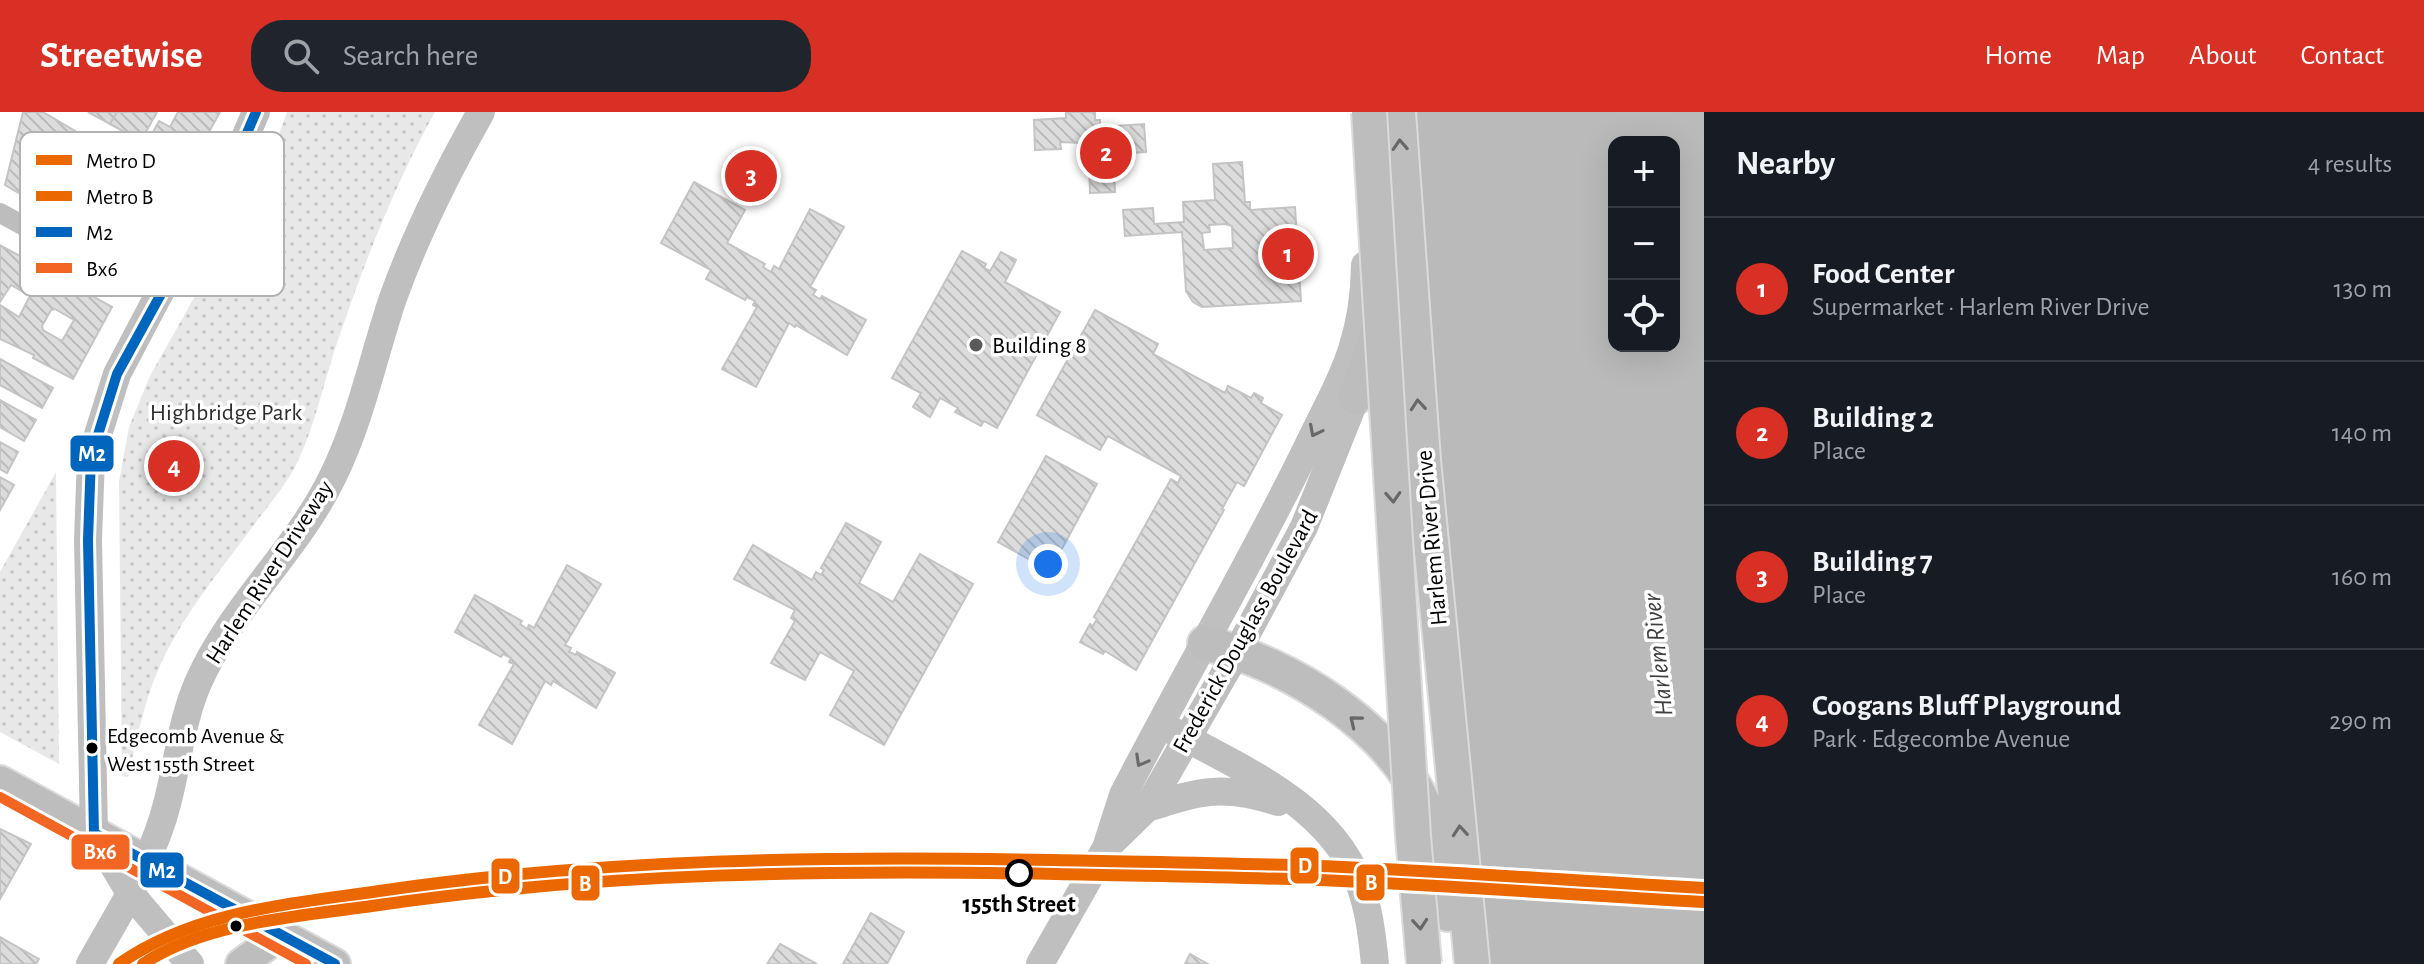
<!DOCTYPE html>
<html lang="en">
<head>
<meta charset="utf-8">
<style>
  :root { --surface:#171b24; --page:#20242c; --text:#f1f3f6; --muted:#9ea1a6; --line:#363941; --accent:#d93025 }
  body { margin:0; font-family:"Alegreya Sans",sans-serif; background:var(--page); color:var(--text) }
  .controls { position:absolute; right:24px; top:24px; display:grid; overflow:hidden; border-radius:16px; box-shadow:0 8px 32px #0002 }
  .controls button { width:72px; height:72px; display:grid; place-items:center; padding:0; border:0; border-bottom:2px solid var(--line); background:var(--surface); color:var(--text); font:40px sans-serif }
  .you { position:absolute; left:1048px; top:452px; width:28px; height:28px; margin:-20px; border:6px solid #fff; border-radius:50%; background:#1a73e8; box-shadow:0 0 0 12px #1a73e833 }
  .badge { display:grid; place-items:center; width:52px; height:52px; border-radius:50%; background:var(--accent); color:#fff; font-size:26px; font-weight:700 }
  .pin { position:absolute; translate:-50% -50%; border:4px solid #fff; box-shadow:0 2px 8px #0006 }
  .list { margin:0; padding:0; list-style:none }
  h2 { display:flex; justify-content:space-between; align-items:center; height:104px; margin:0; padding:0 32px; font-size:34px }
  h2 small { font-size:26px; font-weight:400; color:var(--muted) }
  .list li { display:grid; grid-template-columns:52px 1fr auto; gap:24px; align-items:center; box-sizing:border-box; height:144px; padding:0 32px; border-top:2px solid var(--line) }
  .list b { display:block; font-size:30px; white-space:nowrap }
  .list p { margin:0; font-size:26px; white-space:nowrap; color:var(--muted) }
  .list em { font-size:26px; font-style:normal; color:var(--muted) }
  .icon { flex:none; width:44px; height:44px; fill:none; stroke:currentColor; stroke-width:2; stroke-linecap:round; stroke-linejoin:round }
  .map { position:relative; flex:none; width:1704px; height:852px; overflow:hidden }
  header { display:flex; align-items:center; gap:48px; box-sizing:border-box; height:112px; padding:0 40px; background:var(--accent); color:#fff }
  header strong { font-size:38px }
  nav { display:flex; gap:44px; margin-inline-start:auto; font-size:28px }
  .search { width:560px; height:72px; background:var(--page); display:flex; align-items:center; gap:20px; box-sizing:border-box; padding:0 28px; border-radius:32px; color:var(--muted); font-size:30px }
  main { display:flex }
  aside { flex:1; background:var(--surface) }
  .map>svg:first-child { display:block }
  .park { fill:url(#park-dots) }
  .water { fill:#bababa; fill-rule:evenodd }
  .building { fill:url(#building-back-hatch); stroke:#c4c4c4; stroke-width:2; fill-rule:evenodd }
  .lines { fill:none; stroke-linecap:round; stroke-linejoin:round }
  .primary-casing { stroke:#dbdbdb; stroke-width:34 }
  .highway-casing { stroke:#dbdbdb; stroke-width:38 }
  .street { stroke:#bdbdbd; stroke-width:20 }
  .secondary { stroke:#bfbfbf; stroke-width:28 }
  .primary { stroke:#bdbdbd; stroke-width:30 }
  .highway { stroke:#bdbdbd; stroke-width:34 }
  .highway-bridge-casing { stroke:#dbdbdb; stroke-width:38; stroke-linecap:butt }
  .highway-bridge { stroke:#bdbdbd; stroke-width:34 }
  .bus-1-casing { stroke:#fff; stroke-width:16 }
  .bus-2-casing { stroke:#fff; stroke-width:16 }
  .bus-1 { stroke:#0065bd; stroke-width:10 }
  .bus-2 { stroke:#f26522; stroke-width:10 }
  .metro-1-casing { stroke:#fff; stroke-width:18 }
  .metro-2-casing { stroke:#fff; stroke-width:18 }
  .metro-1 { stroke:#eb6800; stroke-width:12 }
  .metro-2 { stroke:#eb6800; stroke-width:12 }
  .oneway { stroke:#686868 }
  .oneway2 { stroke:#696969 }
  .poi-dot { fill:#595959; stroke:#fff; stroke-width:3 }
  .bus-dot { fill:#000; stroke:#fff; stroke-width:3 }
  .stop-dot { fill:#fff; stroke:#000; stroke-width:4 }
  .labels { text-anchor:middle; stroke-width:7; stroke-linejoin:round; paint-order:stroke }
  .bus-label { font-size:22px; fill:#000; stroke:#fff; text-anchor:start }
  .poi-label { font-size:24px; fill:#000; stroke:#fff; text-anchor:start }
  .park-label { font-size:24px; fill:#2d2d2d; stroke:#fff }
  .street-label { font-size:24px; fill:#000; stroke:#fff }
  .stop-label { font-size:24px; font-weight:bold; fill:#000; stroke:#fff }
  .water-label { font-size:26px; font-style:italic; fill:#3e3e3e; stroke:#fff }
  .key { fill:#fff; stroke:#b2b2b2; stroke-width:2 }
  .key-label { font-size:22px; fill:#000 }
  .line-badge { stroke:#fff; stroke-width:3 }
  .badge-label { font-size:22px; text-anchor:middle; font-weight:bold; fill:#fff }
</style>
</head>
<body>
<header>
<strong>Streetwise</strong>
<div class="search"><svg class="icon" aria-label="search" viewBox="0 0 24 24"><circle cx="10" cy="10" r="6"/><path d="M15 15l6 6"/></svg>Search here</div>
<nav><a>Home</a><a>Map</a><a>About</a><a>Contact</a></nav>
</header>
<main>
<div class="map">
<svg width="1704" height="852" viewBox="0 0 1704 852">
  <defs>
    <pattern id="park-dots" width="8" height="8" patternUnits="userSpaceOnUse" patternTransform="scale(2)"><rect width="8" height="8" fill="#e8e8e8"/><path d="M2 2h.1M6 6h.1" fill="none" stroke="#c5c5c5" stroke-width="1.8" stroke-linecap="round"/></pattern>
    <pattern id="building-back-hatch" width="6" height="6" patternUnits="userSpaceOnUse" patternTransform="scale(2)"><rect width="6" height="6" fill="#dcdcdc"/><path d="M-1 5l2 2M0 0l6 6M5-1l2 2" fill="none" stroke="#bbb"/></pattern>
  </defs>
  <rect width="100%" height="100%" fill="#fff"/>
  <g class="park">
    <path d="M287 0H435C394 74 365 149 338 228 324 269 316 310 298 349 286 373 269 393 253 414 226 451 196 487 173 528 148 571 139 617 128 665L122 664 119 370 129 315 150 264 267 56Z"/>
    <path d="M56 360 59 652 0 620V460Z"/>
  </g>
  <path class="water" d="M1415 0H1704V852H1487L1446 421ZM1614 30H1674V234H1614Z"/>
  <g class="building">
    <path d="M23 0H43L107 38 103 46 107 48 104 55 110 58 118 44 180 76 140 148 95 123 109 98 121 104 127 91 94 73 87 85 98 91 84 117 42 94 66 55 51 47 31 88 5 73Z"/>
    <path d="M88 0H117L110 12Z"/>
    <path d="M117 0H157L141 29 110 12Z"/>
    <path d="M178 0H220L188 58 145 35 159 9 170 15Z"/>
    <path d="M1066 0H1095V8H1100V15L1144 12 1146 40 1113 42 1115 80 1090 81 1089 54 1083 55 1082 31 1060 30 1061 37 1035 38 1034 8 1066 6Z"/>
    <path d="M750 45 768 55 752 84 733 73Z"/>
    <path d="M1242 50 1245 90H1250V98L1295 95 1301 189 1202 195 1193 190 1186 179 1182 120 1125 124 1123 98 1153 96 1154 112 1184 110 1183 90 1215 88 1213 52ZM1225 112 1232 114 1233 136 1204 138 1202 121 1210 120 1209 113Z"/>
    <path d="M694 70 745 98 727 131 765 152 763 155 771 160 774 154 779 157 810 97 844 115 810 175 816 178 813 183 820 187 822 184 866 208 847 243 796 213 795 215 789 211 756 275 722 257 757 195 753 193 755 189 747 185 745 188 706 167 711 158 661 131Z"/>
    <path d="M0 133 112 195 73 267 33 246 34 243 0 227V193L19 205 30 184 11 173 0 190ZM55 197 74 208 62 229 43 218 42 214 51 198Z"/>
    <path d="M962 139 986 152 984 156 990 159 1001 140 1016 148 1005 170 1060 200 997 316 984 309 981 314 955 300 958 296 940 286 930 305 913 295 921 281 892 266Z"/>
    <path d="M1095 198 1158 232 1153 242 1225 281 1228 274 1251 286 1254 281 1263 286 1261 291 1282 303 1244 374 1237 370 1222 397 1224 398 1136 558 1105 539 1103 542 1080 530 1090 512 1093 514 1097 507 1094 505 1171 367 1178 371 1181 364 1108 324 1100 338 1037 303Z"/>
    <path d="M0 247 53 276 42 296 0 273Z"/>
    <path d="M0 288 36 308 24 329 0 315Z"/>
    <path d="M0 330 18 340 7 361 0 357Z"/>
    <path d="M1046 344 1097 372 1050 459 998 430Z"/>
    <path d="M0 365 14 373 0 398Z"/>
    <path d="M846 411 881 430 859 471 893 490 920 442 973 472 884 633 830 603 854 559 820 540 805 568 771 551 795 509 791 506 795 498 734 467 753 433 812 468 816 460 821 463 824 458 821 456Z"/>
    <path d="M567 453 601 472 565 533 571 536 569 540 576 543 577 540 615 561 596 596 553 569 551 573 545 569 512 632 479 613 514 552 509 550 511 546 503 542 501 545 455 520 475 483 522 509 520 512 527 517 529 513 534 516Z"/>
    <path d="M0 717 31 732 0 787Z"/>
    <path d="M871 801 904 820 887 852H843Z"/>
    <path d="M0 825 39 847 36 852H0Z"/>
    <path d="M780 832 817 852H767Z"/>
    <path d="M1190 842 1208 852H1185Z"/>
  </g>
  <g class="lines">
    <g class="primary-casing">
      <g id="primary">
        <path d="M0 669 335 852"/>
        <path d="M241 852 282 822"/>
      </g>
    </g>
    <g class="highway-casing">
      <g id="highway">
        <path d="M1398 0 1423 348 1472 852"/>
        <path d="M1356 285 1382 210"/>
        <path d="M1205 531C1290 552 1393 615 1427 700 1439 733 1438 768 1448 802"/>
      </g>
    </g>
    <path class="street" d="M0 101 80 144"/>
    <g class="secondary">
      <path d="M1171 618C1238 655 1327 691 1358 768 1369 795 1372 823 1375 852"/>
      <path d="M1147 696C1200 679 1223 672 1278 690"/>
      <path d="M1109 733 1147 696 1237 540 1304 415 1356 285 1339 276"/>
      <path d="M90 852C117 804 147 758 163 706 177 662 179 615 198 571 231 495 297 439 333 364 361 307 373 245 393 186 416 122 447 60 481 0"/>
      <path d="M190 852 130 781 94 721 88 428 91 345 117 262 157 186 238 42 256 0"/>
      <path d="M1040 852 1106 736 1123 683C1182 568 1247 458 1304 342 1338 271 1364 235 1365 153"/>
    </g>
    <use href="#primary" class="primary"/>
    <use href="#highway" class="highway"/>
    <g class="highway-bridge-casing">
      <path id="highway-bridge" d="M1369 0 1413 724 1424 852"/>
    </g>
    <use href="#highway-bridge" class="highway-bridge"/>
    <g class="bus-1-casing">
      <g id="bus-1">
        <path d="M94 721 88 428 91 345 117 262 238 42 256 0"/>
        <path d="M94 721 335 852"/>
      </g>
    </g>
    <g class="bus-2-casing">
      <path id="bus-2" d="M0 685 306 852"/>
    </g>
    <use href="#bus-1" class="bus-1"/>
    <use href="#bus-2" class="bus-2"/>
    <g class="metro-1-casing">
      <path id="metro-1" d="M119 852C195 799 290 792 379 779 603 746 828 744 1053 748 1142 750 1230 751 1319 754 1447 759 1576 769 1704 776"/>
    </g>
    <g class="metro-2-casing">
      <path id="metro-2" d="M143 852C207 809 305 804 379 793 604 760 830 758 1056 762 1143 764 1230 765 1317 768 1446 773 1574 783 1703 790"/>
    </g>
    <use href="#metro-1" class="metro-1"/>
    <use href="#metro-2" class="metro-2"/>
  </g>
  <defs><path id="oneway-chevron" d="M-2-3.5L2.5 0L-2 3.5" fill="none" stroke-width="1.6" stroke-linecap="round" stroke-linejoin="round" transform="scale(2)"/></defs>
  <g class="oneway">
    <use href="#oneway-chevron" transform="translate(1400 33) rotate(-93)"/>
    <use href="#oneway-chevron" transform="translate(1418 293) rotate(-95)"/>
    <use href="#oneway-chevron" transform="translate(1393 385) rotate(87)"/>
    <use href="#oneway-chevron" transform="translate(1355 609) rotate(-141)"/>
    <use href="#oneway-chevron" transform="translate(1460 719) rotate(-95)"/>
    <use href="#oneway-chevron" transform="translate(1420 812) rotate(85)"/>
  </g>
  <g class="oneway2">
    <use href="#oneway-chevron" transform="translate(1315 319) rotate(117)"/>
    <use href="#oneway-chevron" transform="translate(1141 649) rotate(119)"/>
  </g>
  <circle class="poi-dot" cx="976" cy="233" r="8"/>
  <g class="bus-dot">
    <circle cx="92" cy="636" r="7"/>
    <circle cx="236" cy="814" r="7"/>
  </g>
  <circle class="stop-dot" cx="1019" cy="761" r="12"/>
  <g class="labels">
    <g class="bus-label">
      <text x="107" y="631">Edgecomb Avenue &amp;<tspan x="107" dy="28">West 155th Street</tspan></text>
    </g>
    <g class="poi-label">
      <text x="992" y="241">Building 8</text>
    </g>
    <g class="park-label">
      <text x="226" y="308">Highbridge Park</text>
    </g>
    <g class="street-label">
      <text transform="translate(1431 426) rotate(-95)" y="8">Harlem River Drive</text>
      <text transform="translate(269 460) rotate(-57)" y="8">Harlem River Driveway</text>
      <text transform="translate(1245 519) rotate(-61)" y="8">Frederick Douglass Boulevard</text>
    </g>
    <g class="stop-label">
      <text x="1019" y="800">155th Street</text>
    </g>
    <g class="water-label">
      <text transform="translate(1657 543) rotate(-96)" y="9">Harlem River</text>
    </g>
  </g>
  <rect x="20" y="20" width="264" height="164" rx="12" class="key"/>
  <rect x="36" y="43" width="36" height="10" fill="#eb6800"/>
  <rect x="36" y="79" width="36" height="10" fill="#eb6800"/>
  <rect x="36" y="115" width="36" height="10" fill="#0065bd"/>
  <rect x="36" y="151" width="36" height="10" fill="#f26522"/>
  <g class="key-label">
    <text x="86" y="56">Metro D</text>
    <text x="86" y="92">Metro B</text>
    <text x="86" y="128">M2</text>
    <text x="86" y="164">Bx6</text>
  </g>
  <g class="line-badge">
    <rect x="69" y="322" width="46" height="39" rx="8" fill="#0065bd"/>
    <rect x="70" y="721" width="61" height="38" rx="8" fill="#f26522"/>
    <rect x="1289" y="734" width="31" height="39" rx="8" fill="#eb6800"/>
    <rect x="139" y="739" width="46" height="38" rx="8" fill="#0065bd"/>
    <rect x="490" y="745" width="31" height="38" rx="8" fill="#eb6800"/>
    <rect x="1355" y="751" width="31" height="39" rx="8" fill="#eb6800"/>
    <rect x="570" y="752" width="31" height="38" rx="8" fill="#eb6800"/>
  </g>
  <g class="badge-label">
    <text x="92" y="349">M2</text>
    <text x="100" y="747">Bx6</text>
    <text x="1305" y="761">D</text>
    <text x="162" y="766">M2</text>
    <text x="505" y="772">D</text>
    <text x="1371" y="778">B</text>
    <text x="585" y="779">B</text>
  </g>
</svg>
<div class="controls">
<button>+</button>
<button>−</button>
<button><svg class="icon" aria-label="locate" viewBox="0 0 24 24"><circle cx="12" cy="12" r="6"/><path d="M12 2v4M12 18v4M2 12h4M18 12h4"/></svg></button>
</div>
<div class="you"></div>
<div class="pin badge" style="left:1288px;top:142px">1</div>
<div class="pin badge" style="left:1106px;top:41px">2</div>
<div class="pin badge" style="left:751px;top:64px">3</div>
<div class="pin badge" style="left:174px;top:354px">4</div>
</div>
<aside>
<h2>Nearby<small>4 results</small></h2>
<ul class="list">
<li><span class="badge">1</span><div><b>Food Center</b><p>Supermarket · Harlem River Drive</p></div><em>130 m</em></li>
<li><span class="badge">2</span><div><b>Building 2</b><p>Place</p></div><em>140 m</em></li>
<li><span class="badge">3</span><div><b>Building 7</b><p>Place</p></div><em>160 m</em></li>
<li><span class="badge">4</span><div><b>Coogans Bluff Playground</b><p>Park · Edgecombe Avenue</p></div><em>290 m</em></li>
</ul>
</aside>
</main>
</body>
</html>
